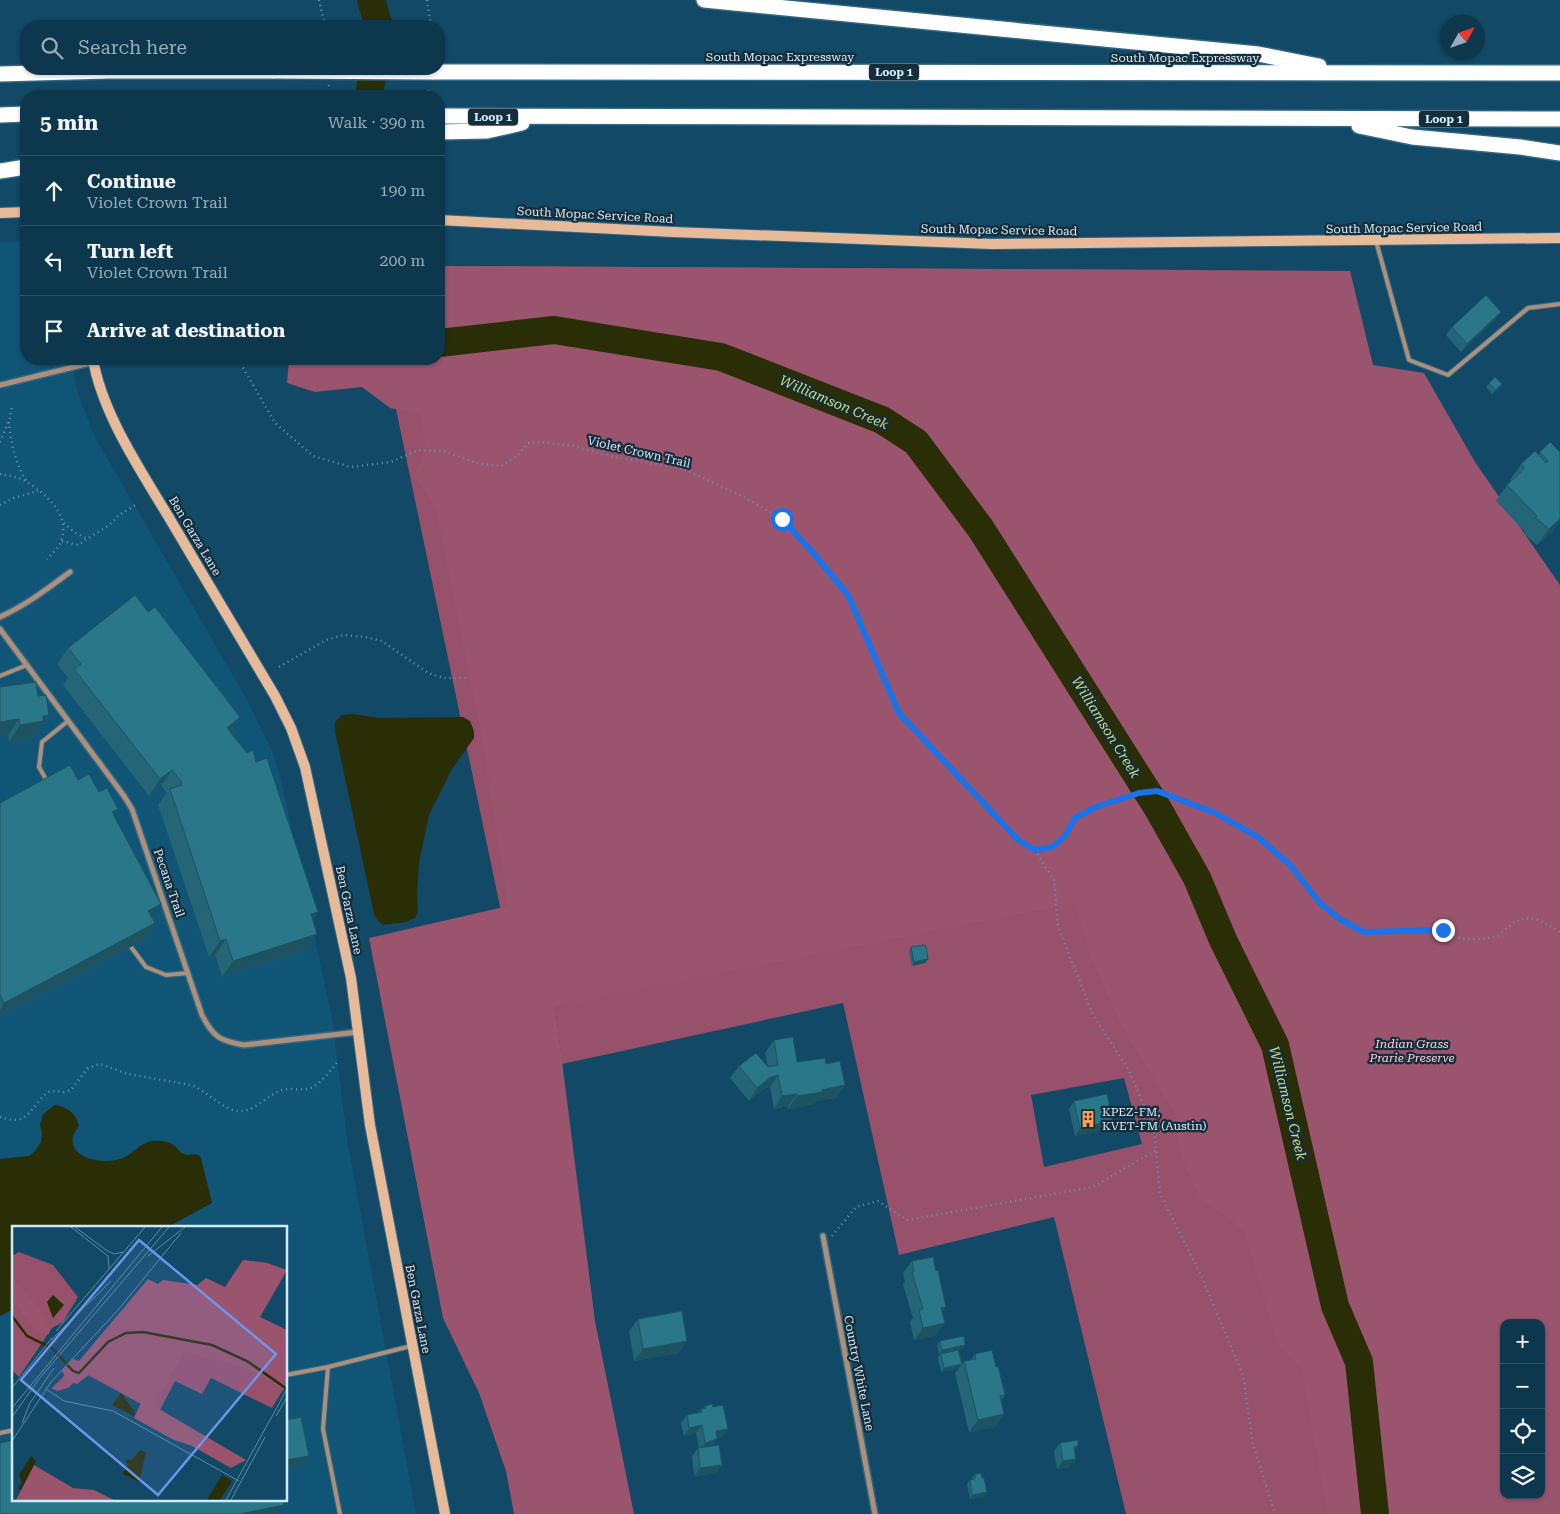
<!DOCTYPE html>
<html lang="en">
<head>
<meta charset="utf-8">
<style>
  :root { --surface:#0d374d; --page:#1b4257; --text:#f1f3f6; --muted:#9aacb6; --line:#2d5165 }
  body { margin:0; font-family:"Roboto Serif",serif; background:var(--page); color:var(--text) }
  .controls { position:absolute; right:15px; bottom:15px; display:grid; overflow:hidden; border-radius:10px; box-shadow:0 1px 4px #0004 }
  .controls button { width:45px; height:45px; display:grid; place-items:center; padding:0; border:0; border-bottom:1px solid var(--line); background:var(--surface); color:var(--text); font:25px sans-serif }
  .compass { position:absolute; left:1440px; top:15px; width:45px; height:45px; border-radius:50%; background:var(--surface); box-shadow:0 1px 4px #0004; rotate:50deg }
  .stop { position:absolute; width:15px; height:15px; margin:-11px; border:4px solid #1a73e8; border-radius:50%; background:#fff }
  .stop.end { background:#1a73e8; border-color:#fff; box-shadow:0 1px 5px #0008 }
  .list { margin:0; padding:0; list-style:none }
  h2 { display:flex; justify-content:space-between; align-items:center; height:65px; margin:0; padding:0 20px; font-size:21px }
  h2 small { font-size:16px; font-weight:400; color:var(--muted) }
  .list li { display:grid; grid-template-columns:32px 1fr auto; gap:15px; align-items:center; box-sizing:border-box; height:70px; padding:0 20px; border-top:1px solid var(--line) }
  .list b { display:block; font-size:19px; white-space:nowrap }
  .list p { margin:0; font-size:16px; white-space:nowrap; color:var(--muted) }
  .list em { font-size:16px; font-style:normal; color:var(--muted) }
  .icon { flex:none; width:28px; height:28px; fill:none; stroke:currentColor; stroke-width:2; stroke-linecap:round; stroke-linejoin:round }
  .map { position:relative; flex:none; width:1560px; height:1514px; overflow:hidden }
  .search { position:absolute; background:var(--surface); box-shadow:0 1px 4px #0004; left:20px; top:20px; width:425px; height:55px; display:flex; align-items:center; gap:12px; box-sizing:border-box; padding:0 18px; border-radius:20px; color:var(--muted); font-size:19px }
  .panel { position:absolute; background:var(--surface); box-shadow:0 1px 4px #0004; left:20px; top:90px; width:425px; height:275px; border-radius:20px }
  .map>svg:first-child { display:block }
  .built { fill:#105476; fill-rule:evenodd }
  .green { fill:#97516b; fill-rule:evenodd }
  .forest { fill:#9a546e; fill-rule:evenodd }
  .water { fill:#292e06 }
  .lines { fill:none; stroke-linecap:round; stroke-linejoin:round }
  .river { stroke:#292e06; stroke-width:28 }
  .lane-casing { stroke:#336682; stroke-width:6 }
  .street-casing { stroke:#336682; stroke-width:8 }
  .secondary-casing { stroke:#336682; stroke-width:12 }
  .highway-casing { stroke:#336682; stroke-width:18 }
  .path { stroke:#6994ac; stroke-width:2.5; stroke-dasharray:1 4; stroke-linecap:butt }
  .lane { stroke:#ac907c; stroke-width:4 }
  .street { stroke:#ac907c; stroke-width:5 }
  .secondary { stroke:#e7ba9a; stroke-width:10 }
  .highway { stroke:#fff; stroke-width:15 }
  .highway-bridge-casing { stroke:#336682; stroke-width:18; stroke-linecap:butt }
  .highway-bridge { stroke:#fff; stroke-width:15 }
  .wall { fill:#246677 }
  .shaded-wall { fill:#1d5361 }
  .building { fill:#2a778a; stroke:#1d5361 }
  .route { stroke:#1a73e8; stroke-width:6 }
  .labels { text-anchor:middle; stroke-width:4.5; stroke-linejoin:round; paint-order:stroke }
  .shield { fill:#172d3a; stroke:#98b2c2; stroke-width:1 }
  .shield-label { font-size:11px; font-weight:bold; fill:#d0ebfd }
  .street-label { font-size:12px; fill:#d0ebfd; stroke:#172d3a }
  .park-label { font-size:12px; font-style:italic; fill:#fbd0de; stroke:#172d3a }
  .poi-label { font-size:12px; fill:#d0ebfd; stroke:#172d3a; text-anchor:start }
  .water-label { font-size:14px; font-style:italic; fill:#cdde78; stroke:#172d3a }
  .inset-river { fill:none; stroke:#292e06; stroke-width:2.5 }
  .inset-road { fill:none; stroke:#5d8aa3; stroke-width:1 }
  .view { fill:#6e95e9; fill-opacity:0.15; stroke:#6e95e9; stroke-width:2.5 }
  .inset-edge { fill:none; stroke:#d0ebfd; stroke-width:2.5 }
</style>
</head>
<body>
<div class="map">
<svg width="1560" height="1514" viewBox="0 0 1560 1514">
  <rect width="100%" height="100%" fill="#114967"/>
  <path class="built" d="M0 242H26V359H70L79 396 95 437 246 698 274 755 282 784 332 1018 348 1144 416 1514H0ZM14 1228H286V1500H14Z"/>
  <path class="green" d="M439 266 1199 270 1341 1514H1126L1054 1217 899 1255 843 1003 562 1064 555 1007 522 1012 387 366 439 359ZM1124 1078 1142 1144 1044 1167 1031 1095Z"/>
  <path class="forest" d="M439 263 440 266 1350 271 1373 365 1424 373 1475 462 1560 585V1514H1327L1302 1368 1277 1343 1244 1231 1221 1212 1200 1198 1181 1157 1174 1112 1122 1027 1091 958 1075 903 555 1006 595 1321 634 1514H514L506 1471 479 1393 443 1318 369 938 508 906 482 739 436 510 414 475 426 448 420 414 390 408 362 387 315 392 287 383 289 359H439ZM1504 1323H1541V1495H1504Z"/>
  <g class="water">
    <path d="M353 714 379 718 463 717 470 721 474 731V738L452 769 429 815 419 863 417 894 418 912 415 918 406 922 383 925 378 921 374 914 335 731V722L342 715Z"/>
    <path d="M55 1105C69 1108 75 1112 79 1126 77 1129 74 1133 73 1136 68 1160 106 1164 120 1159 133 1155 140 1142 153 1141 161 1140 169 1141 175 1146 178 1149 180 1153 184 1154 188 1156 193 1153 199 1155L201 1158 212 1203 166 1228H14V1309L0 1316V1159L29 1156 35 1151 41 1142 42 1132 40 1125 43 1114Z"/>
  </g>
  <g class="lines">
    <g class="river">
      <path d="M371 0 379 26"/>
      <path d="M369 96 373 69"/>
      <path d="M439 343 554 330 721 357 882 420 916 442 981 529 1157 807 1197 878 1223 940 1275 1045 1335 1306 1359 1362 1375 1514"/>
    </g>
    <g class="lane-casing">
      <g id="lane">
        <path d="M1376 241 1409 360 1448 375 1528 308 1560 304"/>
        <path d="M0 676 27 665"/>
        <path d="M47 781 39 767 42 742 68 721"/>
        <path d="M131 947 146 967 166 975 188 973"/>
        <path d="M286 1375 328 1367"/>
        <path d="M0 1433 14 1430"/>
        <path d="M340 1514 323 1429 328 1367 411 1346"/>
      </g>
    </g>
    <g class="street-casing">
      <g id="street">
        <path d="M0 385 94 362"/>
        <path d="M0 617C26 605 47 589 70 572"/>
        <path d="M0 629 124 796 132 809 202 1015C213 1037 220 1041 244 1045L358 1032"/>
        <path d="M823 1236 875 1514"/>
      </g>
    </g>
    <g class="secondary-casing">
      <g id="secondary">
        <path d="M0 213 26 212"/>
        <path d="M439 220 673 232 992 244 1560 238"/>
        <path d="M93 359C102 413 140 469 168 516 204 576 239 636 275 696L291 728 305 767 351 978 370 1125 445 1514"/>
      </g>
    </g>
    <g class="highway-casing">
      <g id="highway">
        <path d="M704 0 1258 54 1319 66"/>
        <path d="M432 72 1560 73"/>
        <path d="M0 74 108 71H274"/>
        <path d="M0 115 26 114"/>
        <path d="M439 116 1560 119"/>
        <path d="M1359 126 1412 137 1520 147 1560 153"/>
        <path d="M439 132 487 131 522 123"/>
        <path d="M0 171 26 167"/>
      </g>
    </g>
    <g class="path">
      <path d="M319 0 325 26"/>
      <path d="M427 0 431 26"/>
      <path d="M329 96V85"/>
      <path d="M428 96V88"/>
      <path d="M238 359 275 423 313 456 351 467 391 462 418 450 444 451 479 464 501 466 518 455 528 443 541 442 574 446 610 456 684 469 746 498 782 519 814 554 847 595 899 713 1015 838 1035 850 1052 847 1065 836 1075 819 1096 807 1139 793 1157 791 1215 813 1258 837 1291 865 1320 903 1341 920 1364 932 1443 930 1462 939H1483L1498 936 1514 922 1525 918 1539 920 1560 932"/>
      <path d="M9 422C11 443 15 465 28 483"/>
      <path d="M0 442 10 418 12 406"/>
      <path d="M0 474C6 475 13 476 19 478 41 488 72 514 61 541 59 548 52 554 47 559"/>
      <path d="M0 505 14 498 38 491"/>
      <path d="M64 523 74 532 87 539"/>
      <path d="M62 541 78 545 109 525 119 515 137 504"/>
      <path d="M279 667 326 640 343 635 365 637 382 641 428 673 443 678H468"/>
      <path d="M1035 850 1054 880 1058 927 1093 1015 1128 1069 1154 1128 1160 1194 1200 1273 1243 1375 1253 1445 1275 1514"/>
      <path d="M0 1117C31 1128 30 1104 50 1091L64 1092 71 1090 88 1068 100 1064 128 1074 191 1085C206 1090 223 1110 238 1111 255 1112 267 1095 282 1090 292 1087 303 1092 313 1087 323 1081 332 1069 339 1060"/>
      <path d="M832 1236 856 1207 878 1201 907 1220 1093 1187 1156 1150"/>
    </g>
    <use href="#lane" class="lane"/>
    <use href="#street" class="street"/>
    <use href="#secondary" class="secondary"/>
    <use href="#highway" class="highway"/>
    <g class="highway-bridge-casing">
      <path id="highway-bridge" d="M274 71 432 72"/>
    </g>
    <use href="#highway-bridge" class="highway-bridge"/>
  </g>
  <g class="wall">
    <path d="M1495 320 1461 352 1446 335 1452 327Z"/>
    <path d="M1489 383 1502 384 1499 388 1492 394 1486 387Z"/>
    <path d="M1550 442 1553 531 1537 545 1524 534 1525 532 1496 501 1507 485 1511 481 1510 480 1521 464 1538 455Z"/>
    <path d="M148 612 240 717 230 732 247 753 256 762 318 912 313 919 306 950 222 977 215 955 209 957 158 805 167 793 161 786 149 796 63 685 68 678 57 664 68 648Z"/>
    <path d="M38 696 49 715 37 731 36 732 32 737 9 742 8 735 0 736Z"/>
    <path d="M78 780 99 792 114 816 152 917 155 923 144 940 0 1016V803Z"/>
    <path d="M911 947 928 959 925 963 912 966 909 951Z"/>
    <path d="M774 1040 797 1062 826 1064 845 1085 836 1098 816 1101 814 1104 788 1109V1106L774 1109 770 1087 763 1089 749 1101 730 1078 739 1066 768 1067 765 1053Z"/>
    <path d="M1074 1101 1113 1121 1107 1129 1075 1136 1069 1109Z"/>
    <path d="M912 1261 942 1313 936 1335 914 1340 910 1322 913 1318 903 1284 905 1282 903 1273Z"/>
    <path d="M638 1319 679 1353 634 1361 629 1331Z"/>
    <path d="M940 1341 965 1345 963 1349 959 1350 962 1364 964 1361 971 1360 975 1354 996 1367 1005 1395 1001 1400 1004 1414 995 1427 969 1432 955 1373 959 1368 941 1372 938 1358 940 1354H939L937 1345Z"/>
    <path d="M705 1406 722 1437 717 1438 712 1446 722 1465 716 1473 694 1476 692 1456 698 1448H699L696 1433 684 1436 681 1423 687 1415 698 1413 701 1409 703 1408Z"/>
    <path d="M1060 1443 1074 1452 1070 1467 1057 1469 1054 1451Z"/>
    <path d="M975 1474 984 1497 970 1499 967 1484 970 1480H972V1478Z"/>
  </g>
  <g class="shaded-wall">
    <path d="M1501 312 1495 320 1461 352 1467 344Z"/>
    <path d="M1560 519V521L1553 531 1537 545 1549 529Z"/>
    <path d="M49 715 37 731 36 732 32 737 9 742 20 725 43 716Z"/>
    <path d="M240 717 229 733 227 728Z"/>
    <path d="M19 719 8 735 0 736V722Z"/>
    <path d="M172 770 161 786 149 796 160 779Z"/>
    <path d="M118 809 107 825 112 812Z"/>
    <path d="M161 904 149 920 148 911Z"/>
    <path d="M318 912 306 928 311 914Z"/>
    <path d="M155 923 144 940 0 1016V1010L4 1003Z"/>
    <path d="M317 934 306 950 222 977 233 961Z"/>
    <path d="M226 939 215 955 209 957 220 941Z"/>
    <path d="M928 959 925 963 912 966 914 962Z"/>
    <path d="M778 1075 770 1087 763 1089 749 1101 757 1088 771 1077Z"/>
    <path d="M845 1085 836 1098 816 1101 814 1104 788 1109 797 1096 822 1090Z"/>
    <path d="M797 1094 788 1106 774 1109 782 1096Z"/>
    <path d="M1113 1121 1107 1129 1075 1136 1080 1128Z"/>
    <path d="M946 1307 938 1319 941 1308Z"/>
    <path d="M945 1323 936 1335 914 1340 923 1328Z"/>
    <path d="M687 1341 679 1353 634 1361 643 1349Z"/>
    <path d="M965 1345 963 1349 939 1354 942 1350Z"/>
    <path d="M962 1364 959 1368 941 1372 944 1368Z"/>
    <path d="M1004 1414 995 1427 969 1432 978 1420Z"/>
    <path d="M702 1425 696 1433 684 1436 689 1428Z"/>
    <path d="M728 1429 722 1437 710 1439 716 1431Z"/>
    <path d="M717 1439 711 1447 700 1451 705 1443Z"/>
    <path d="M1078 1446 1073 1454 1074 1447Z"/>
    <path d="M309 1456 301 1468 286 1470V1460Z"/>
    <path d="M1076 1459 1070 1467 1057 1469 1063 1461Z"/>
    <path d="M722 1465 716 1473 694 1476 700 1468Z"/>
    <path d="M987 1492 984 1497 970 1499 972 1495Z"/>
    <path d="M284 1505 278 1514H240Z"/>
  </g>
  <g class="building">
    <path d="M1486 295 1501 312 1467 344 1452 327Z"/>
    <path d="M1495 377 1502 384 1495 390 1489 383Z"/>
    <path d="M1550 442 1560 452V519L1549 529 1535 517 1537 516 1507 485 1525 468 1521 464 1535 451 1546 463 1548 461 1540 452Z"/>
    <path d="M135 595 148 612 155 607 240 717 227 728 247 753 253 750 256 762 267 758 318 912 311 914 317 934 233 961 226 939 220 941 170 789 182 785 181 781 172 770 160 779 74 669 81 664 68 648Z"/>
    <path d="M36 682 38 696 46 695 49 715 43 716V721L20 725 19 719 0 722V687Z"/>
    <path d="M70 765 78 780 89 774 99 792 107 788 118 809 112 812 161 904 148 911 155 923 4 1003 0 995V803Z"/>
    <path d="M924 945 926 946 928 959 914 962 911 947Z"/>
    <path d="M793 1037 797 1062 825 1058 826 1064 840 1061 845 1085 822 1090V1092L797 1096V1094L782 1096 778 1075 771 1077 757 1088 739 1066 756 1053 768 1067 778 1065 774 1040Z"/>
    <path d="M1107 1094 1113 1121 1080 1128 1074 1101Z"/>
    <path d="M933 1257 936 1271 938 1270 946 1307 941 1308 945 1323 923 1328 919 1310 923 1309 912 1272H914L912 1261Z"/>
    <path d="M682 1311 687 1341 643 1349 638 1319Z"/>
    <path d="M964 1336 965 1345 942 1350 940 1341Z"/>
    <path d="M958 1350 962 1364 944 1368 941 1354Z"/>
    <path d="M992 1350 996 1367 998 1366 1005 1395 1000 1396 1004 1414 978 1420 964 1361 976 1359 975 1354Z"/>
    <path d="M712 1404 713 1407 723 1405 728 1429 716 1431 717 1439 705 1443 702 1425 689 1428 687 1415 702 1412 701 1409 706 1408 705 1406Z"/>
    <path d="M301 1417 309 1456 286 1460V1420Z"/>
    <path d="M14 1440V1500H283L284 1505 240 1514H0V1443Z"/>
    <path d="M1078 1440V1446L1074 1447 1076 1459 1063 1461 1060 1443Z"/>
    <path d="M719 1445 722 1465 700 1468 698 1448Z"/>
    <path d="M981 1473 982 1478H984L987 1492 972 1495 970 1480 975 1479V1474Z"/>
  </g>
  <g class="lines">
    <path class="route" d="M782 519 814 554 848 595 899 713 1018 840 1035 850 1052 847 1065 836 1075 818 1096 807 1139 793 1157 791 1215 813 1258 837 1290 865 1320 903 1341 920 1364 932 1443 930"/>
  </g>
  <defs>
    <g id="building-bare" transform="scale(1.35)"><path d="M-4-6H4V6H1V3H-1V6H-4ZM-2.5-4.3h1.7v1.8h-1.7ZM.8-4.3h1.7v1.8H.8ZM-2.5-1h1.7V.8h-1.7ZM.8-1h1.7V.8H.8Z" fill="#fc9e52" stroke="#172d3a" stroke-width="2.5" paint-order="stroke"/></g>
  </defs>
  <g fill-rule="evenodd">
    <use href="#building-bare" x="1088" y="1119"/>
  </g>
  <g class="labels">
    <g class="shield">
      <rect x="869" y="63.5" width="50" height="17" rx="4"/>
      <rect x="468" y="108.5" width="50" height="17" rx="4"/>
      <rect x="1419" y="110.5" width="50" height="17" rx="4"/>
    </g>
    <g class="shield-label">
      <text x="894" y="76">Loop 1</text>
      <text x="493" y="121">Loop 1</text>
      <text x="1444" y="123">Loop 1</text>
    </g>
    <g class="street-label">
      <text x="780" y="61">South Mopac Expressway</text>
      <text x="1185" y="62">South Mopac Expressway</text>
      <text transform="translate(595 215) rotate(3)" y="4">South Mopac Service Road</text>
      <text transform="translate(1404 228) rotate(-1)" y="4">South Mopac Service Road</text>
      <text transform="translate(999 230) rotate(1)" y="4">South Mopac Service Road</text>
      <text transform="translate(639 452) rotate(13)" y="4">Violet Crown Trail</text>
      <text transform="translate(195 536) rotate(59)" y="4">Ben Garza Lane</text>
      <text transform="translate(169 883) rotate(71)" y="4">Pecana Trail</text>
      <text transform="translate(349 910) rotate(78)" y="4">Ben Garza Lane</text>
      <text transform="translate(418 1309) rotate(79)" y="4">Ben Garza Lane</text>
      <text transform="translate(859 1373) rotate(79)" y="4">Country White Lane</text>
    </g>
    <g class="park-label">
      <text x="1412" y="1048">Indian Grass<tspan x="1412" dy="14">Prarie Preserve</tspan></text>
    </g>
    <g class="poi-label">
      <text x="1102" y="1116">KPEZ-FM,<tspan x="1102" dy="14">KVET-FM (Austin)</tspan></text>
    </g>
    <g class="water-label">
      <text transform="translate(834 402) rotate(23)" y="5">Williamson Creek</text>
      <text transform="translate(1106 727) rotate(58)" y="5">Williamson Creek</text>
      <text transform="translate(1288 1103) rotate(76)" y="5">Williamson Creek</text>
    </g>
  </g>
  <g transform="translate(12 1226)">
    <rect width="275" height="275" fill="#114967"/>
    <path d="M7 26 41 39 66 71 51 96 40 102 7 151 0 144V30ZM231 34 255 37 233 103 272 162 260 182 199 152 190 168 163 155 148 184 142 181 140 184 72 147 56 162 45 165 40 162 67 135 202 87Z" fill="#97516b"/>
    <path d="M231 34 255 37 275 44 248 91 275 104V158L272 164 231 141 172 126 142 180 234 234 219 242 180 220 162 214 122 192 129 177 78 148 65 158 55 154 50 145 61 133 67 135 136 53 146 58 151 54 185 59 194 52 213 61ZM0 50 26 81 38 102 37 108H26L0 73ZM22 239 61 262 82 264 102 274H4Z" fill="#9a546e"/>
    <path d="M41 69 52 79 41 92 35 76ZM109 167 123 186 122 190 100 179ZM128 224 134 226 127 256 111 248 116 239 113 233 120 234ZM19 230 24 235 9 264 6 262 10 256 7 249ZM210 249 220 255 208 274H195Z" fill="#292e06"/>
    <path class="inset-river" d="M0 90 15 110 40 122 61 145 67 147 96 116 114 107 131 106 200 119 235 135 275 163"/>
    <path class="inset-road" d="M59 1 96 30 97 42M63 1 94 24 102 28 111 26M136 30 173 1M44 105 133 1M39 114 99 55M0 162 40 112M34 163 52 175 101 185 227 255M0 182 150 1M264 190 275 171M0 191 27 153 157 1M10 197 18 177 42 142M0 215 39 156 106 84 169 7M214 274 275 163M219 274 253 211"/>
    <path class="view" d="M127 14 264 128 146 269 9 154Z"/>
    <rect width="275" height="275" class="inset-edge"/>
  </g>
</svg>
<div class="controls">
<button>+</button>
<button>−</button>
<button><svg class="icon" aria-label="locate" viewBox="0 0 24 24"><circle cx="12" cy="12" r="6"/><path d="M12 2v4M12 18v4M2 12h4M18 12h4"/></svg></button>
<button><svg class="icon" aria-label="layers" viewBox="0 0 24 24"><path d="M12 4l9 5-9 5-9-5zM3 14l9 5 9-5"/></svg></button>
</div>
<svg class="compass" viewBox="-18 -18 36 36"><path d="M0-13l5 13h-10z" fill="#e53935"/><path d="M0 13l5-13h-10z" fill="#9aacb6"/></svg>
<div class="stop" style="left:782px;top:519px"></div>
<div class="stop end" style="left:1443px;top:930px"></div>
<div class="search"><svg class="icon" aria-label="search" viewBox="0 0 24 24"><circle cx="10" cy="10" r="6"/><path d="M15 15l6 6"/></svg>Search here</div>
<section class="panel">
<h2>5 min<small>Walk · 390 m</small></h2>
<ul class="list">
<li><svg class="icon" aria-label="ahead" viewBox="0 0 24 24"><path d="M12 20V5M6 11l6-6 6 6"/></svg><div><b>Continue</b><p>Violet Crown Trail</p></div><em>190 m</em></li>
<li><svg class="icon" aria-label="left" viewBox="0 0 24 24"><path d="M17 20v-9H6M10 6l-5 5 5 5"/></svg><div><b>Turn left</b><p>Violet Crown Trail</p></div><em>200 m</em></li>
<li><svg class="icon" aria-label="arrive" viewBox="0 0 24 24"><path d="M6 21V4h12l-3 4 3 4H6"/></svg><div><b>Arrive at destination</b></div></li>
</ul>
</section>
</div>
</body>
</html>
